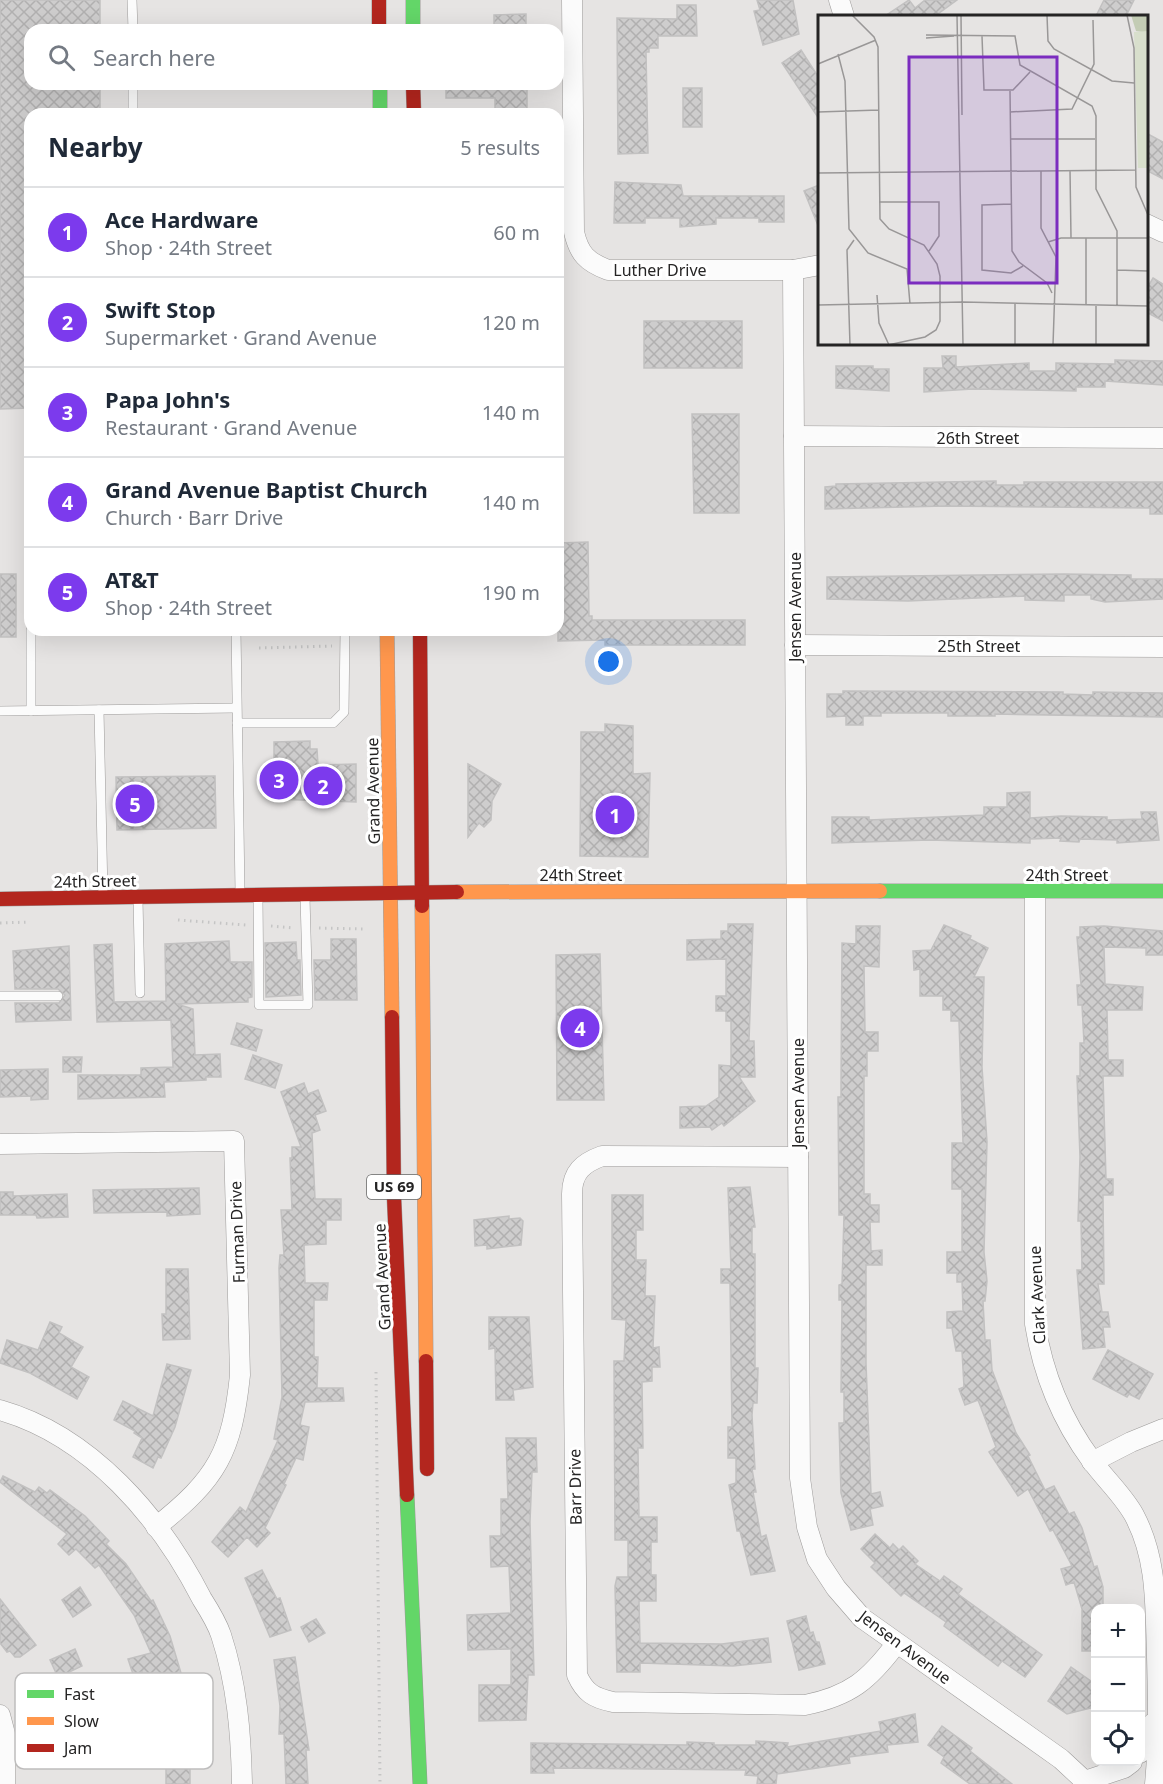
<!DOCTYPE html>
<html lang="en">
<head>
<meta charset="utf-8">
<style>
  :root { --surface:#fff; --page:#f2f2f3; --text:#1f2937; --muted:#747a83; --line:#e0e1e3; --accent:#7c3aed }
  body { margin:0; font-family:"Noto Sans",sans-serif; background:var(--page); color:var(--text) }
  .controls { position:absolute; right:18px; bottom:18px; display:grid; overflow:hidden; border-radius:12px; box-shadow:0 6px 24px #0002 }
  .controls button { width:54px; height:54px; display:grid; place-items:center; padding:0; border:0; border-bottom:2px solid var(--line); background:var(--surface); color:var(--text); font:30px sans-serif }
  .you { position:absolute; left:609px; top:662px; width:21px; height:21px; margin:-15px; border:4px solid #fff; border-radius:50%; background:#1a73e8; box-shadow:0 0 0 9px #1a73e833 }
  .badge { display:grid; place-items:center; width:39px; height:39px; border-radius:50%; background:var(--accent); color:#fff; font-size:20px; font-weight:700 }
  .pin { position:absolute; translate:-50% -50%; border:3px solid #fff; box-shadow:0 2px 6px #0006 }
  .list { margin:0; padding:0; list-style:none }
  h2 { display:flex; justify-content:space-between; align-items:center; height:78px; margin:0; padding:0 24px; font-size:26px }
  h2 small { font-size:20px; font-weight:400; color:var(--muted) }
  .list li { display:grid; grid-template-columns:39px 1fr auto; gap:18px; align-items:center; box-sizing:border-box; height:90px; padding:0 24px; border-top:2px solid var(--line) }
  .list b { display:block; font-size:22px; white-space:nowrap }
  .list p { margin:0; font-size:20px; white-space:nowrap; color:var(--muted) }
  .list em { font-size:20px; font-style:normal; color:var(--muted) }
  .icon { flex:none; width:33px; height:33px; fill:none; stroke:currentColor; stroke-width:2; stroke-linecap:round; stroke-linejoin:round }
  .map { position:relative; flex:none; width:1163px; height:1784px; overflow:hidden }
  .search { position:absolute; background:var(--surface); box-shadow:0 6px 24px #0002; left:24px; top:24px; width:540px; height:66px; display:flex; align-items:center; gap:15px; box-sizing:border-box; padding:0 21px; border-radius:18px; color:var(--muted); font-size:22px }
  .panel { position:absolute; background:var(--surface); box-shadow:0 6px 24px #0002; left:24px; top:108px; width:540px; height:528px; border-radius:18px }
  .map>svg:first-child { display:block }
  .building { fill:url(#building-cross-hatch); stroke:#c2c1c1; stroke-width:1.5 }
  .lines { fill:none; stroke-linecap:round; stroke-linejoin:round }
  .lane-casing { stroke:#9d9b9a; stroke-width:10 }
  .street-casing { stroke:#9d9b9a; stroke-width:21 }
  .fast-casing { stroke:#9d9b9a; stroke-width:15 }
  .slow-casing { stroke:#9d9b9a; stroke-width:15 }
  .jam-casing { stroke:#9d9b9a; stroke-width:15 }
  .path { stroke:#c5c5c5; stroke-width:3; stroke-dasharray:1.5 4.5; stroke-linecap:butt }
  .lane { stroke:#fbfbfb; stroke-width:9 }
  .street { stroke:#fbfbfb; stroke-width:20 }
  .fast { stroke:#63d668; stroke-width:14 }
  .slow { stroke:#ff974d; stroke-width:14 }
  .jam { stroke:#b3261e; stroke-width:14 }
  .labels { text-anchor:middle; stroke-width:6; stroke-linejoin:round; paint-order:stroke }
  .shield { fill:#fff; stroke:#666; stroke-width:1.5 }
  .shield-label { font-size:15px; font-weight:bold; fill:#252424 }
  .street-label { font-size:16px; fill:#252424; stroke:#fff }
  .inset-road { fill:none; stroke:#999797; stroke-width:1.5 }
  .view { fill:#7b2cbf; fill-opacity:0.15; stroke:#7b2cbf; stroke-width:3 }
  .inset-edge { fill:none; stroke:#252424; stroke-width:3 }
  .key { fill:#fff; stroke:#bebdbd; stroke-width:1.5 }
  .key-label { font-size:16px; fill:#252424 }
</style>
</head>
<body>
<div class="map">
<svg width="1163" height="1784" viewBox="0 0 1163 1784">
  <defs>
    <pattern id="building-cross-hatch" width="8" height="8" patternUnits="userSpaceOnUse" patternTransform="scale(1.5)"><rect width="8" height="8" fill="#cecdcd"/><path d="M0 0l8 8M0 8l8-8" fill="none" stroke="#b1b0b0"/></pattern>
  </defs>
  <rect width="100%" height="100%" fill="#e6e4e3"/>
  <g class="building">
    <path d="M0 0H100V30H30V84H100V114H30V408L0 409Z"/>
    <path d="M757 0H793L799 34 763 45 754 11 760 10Z"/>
    <path d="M909 0 915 8 925 0H957L935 16H885Z"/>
    <path d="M1104 0H1134L1126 16H1096Z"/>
    <path d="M677 5H696L697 36H658V48H649V52H646L648 153 618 154 617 18 677 19Z"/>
    <path d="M526 14V30H494V15Z"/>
    <path d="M801 50 819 78V119L782 63Z"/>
    <path d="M446 84H527V114H495V98H446Z"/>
    <rect x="683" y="88" width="19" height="39"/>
    <path d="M1146 133 1163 142V179L1146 170Z"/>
    <path d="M615 182 681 185 683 196H784V222H759V218H716V224L680 227V218H645V223H614Z"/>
    <path d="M819 185V228L804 191Z"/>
    <path d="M1153 278 1163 284V321L1146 312V290Z"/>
    <rect x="644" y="321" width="98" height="47"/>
    <path d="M942 356H956V367L1029 363V371H1056V363L1115 364V360L1163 361V385L1105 381V387H1076V391L973 389 924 392V368H943Z"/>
    <path d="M836 366H873V369H889V391L836 388Z"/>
    <path d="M692 414H739V513H694Z"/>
    <path d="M996 481V485H1024V482H1163V514H1150V508L945 506 825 509V487L836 486V484Z"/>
    <path d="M588 542 589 616H592V620H745V645H605V640L558 641V543Z"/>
    <rect x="0" y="574" width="16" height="63"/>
    <path d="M1064 574 1131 575V579H1163V599L1105 602 1091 599V595H1064V601L1025 600V596L908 601 827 599V577Z"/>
    <path d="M843 691 1063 692V694L1093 695V692L1163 693V717L995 714V716H948V713H881V716H863V725H846V716L827 717V694H843Z"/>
    <path d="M605 724 633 726V774L650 773 648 857 580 856 581 732H605Z"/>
    <path d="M310 741V749H317L318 765 356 764V802L274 799V742Z"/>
    <path d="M468 764 501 784 492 801 491 820 484 827 479 823 468 837Z"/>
    <path d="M215 776 216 828 117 830 116 777Z"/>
    <path d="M1030 792V818L1061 816 1107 817V820L1142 819 1141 812H1156L1159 840 1117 843V840L1080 839 1079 842 1060 841 1061 838 1030 839V843L930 840 832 843V817H869V820L984 815V807H1007V793Z"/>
    <path d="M728 924H753L749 1041H754L755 1077H739L755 1101 724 1126 722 1123 712 1130 710 1127 680 1128V1107L706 1106 719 1097V1065L731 1066V1021H726V1011H716V996H726V959L687 960V940L721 939V931H728Z"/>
    <path d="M944 925 971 936 970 939 988 948 974 977H984L982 1067 987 1142 984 1252 987 1281 985 1301H983L985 1340H990L992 1370 1016 1433 1030 1455 1028 1456 1045 1490 1054 1486 1069 1514 1074 1512 1082 1528 1094 1567 1097 1566 1103 1587V1608H1095V1651H1082V1609L1074 1582 1066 1585 1061 1569 1072 1566 1053 1530 1050 1531 1028 1489 1018 1496 989 1452 996 1447 978 1400 965 1405 959 1389 964 1387 962 1351H956L952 1328H947V1312L963 1311 962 1282H957V1273H947V1252H962V1189H952V1143H963L959 1021H951V1010H943V996H920V969L914 970 913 951 931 950Z"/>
    <path d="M856 926H880L879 967 864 966 865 1032H878V1051H867V1076H864V1194H870V1205H879V1222H870L871 1251 882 1250V1265H866V1363L871 1494 880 1492 883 1506 870 1509 873 1525 851 1530 841 1493 839 1423H844V1392H841L842 1300H839V1285L842 1284 844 1215H839L838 1097H841V1084L842 943 856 944Z"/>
    <path d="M1104 926 1163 931V955H1146V948L1104 947 1105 984 1143 987 1142 1010H1107L1108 1060H1123V1076H1103L1106 1179H1113V1195H1103L1104 1284H1098L1102 1312H1108L1110 1327H1103L1105 1347 1083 1349 1077 1270H1082L1081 1221H1078L1080 1157 1077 1076H1080V1043H1084L1082 1005H1078L1077 985H1081L1077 937H1080V927Z"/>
    <path d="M331 939H356L357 1000H315L314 960H331Z"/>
    <path d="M229 941 230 962H252V997L248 998V1002L177 1004 193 1009 195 1055 220 1054 221 1077H206V1080L164 1082 165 1097 78 1099V1075H141V1068L173 1067 171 1020 97 1022 94 945 112 944 114 1002 166 1001 165 944Z"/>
    <path d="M296 942 297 960H300L301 995 266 997 265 943Z"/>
    <path d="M69 946 71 1020 16 1022 15 1003H59L65 995 58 989H15L13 951Z"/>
    <path d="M600 954 604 1100H557L556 955Z"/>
    <path d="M237 1023 262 1030 256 1051 231 1044Z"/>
    <path d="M253 1055 282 1065 275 1088 245 1079Z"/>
    <path d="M63 1057H82L81 1072H63Z"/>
    <path d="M48 1069V1099L31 1100V1096L0 1097V1070Z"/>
    <path d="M304 1083 308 1094 318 1090 326 1111 315 1115 320 1130 312 1133 315 1199H341V1220H326V1244L304 1245 305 1283H328L327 1300H314V1357H318L317 1388H343L344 1401 305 1402 300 1425 309 1427 303 1460 296 1458 284 1484 286 1485 265 1528 270 1533 257 1547 247 1537 228 1557 212 1542 240 1507 246 1512 278 1440 274 1439 282 1397 279 1268 280 1255H284L281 1210H292L290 1158H292V1147H301L281 1092Z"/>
    <path d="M750 1187 755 1227H752V1254H755V1368H758L757 1403H753L752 1415 755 1469H752L756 1492H753L761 1537 766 1535 775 1571 751 1575 740 1531H737L729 1485 736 1483V1458H728V1427H732L730 1283H721V1269H731L728 1188Z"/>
    <path d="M199 1188 200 1214 167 1216V1212L94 1213 93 1190Z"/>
    <path d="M0 1192H13V1196L67 1194 68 1217 37 1218 36 1215H0Z"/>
    <path d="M612 1195H643V1230H636V1260H646L645 1296H655L653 1348 659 1347 660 1367H652V1381L642 1382 643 1448H638L639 1517H657V1542H651V1575H656V1601H639L640 1643 722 1644 768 1638 771 1662 733 1666 640 1663V1672H617L615 1586 617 1577H628V1540H615L614 1361H624L626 1320 612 1319Z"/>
    <path d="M509 1216V1219L520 1218 523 1221 521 1245 487 1249V1245L475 1246 474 1220Z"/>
    <path d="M166 1269H188L190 1339 163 1340 162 1314H166Z"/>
    <path d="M489 1317H529L533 1387 513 1390 514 1400H496L495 1348 489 1349Z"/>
    <path d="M50 1322 62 1327 59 1333 83 1347 71 1367 89 1377 77 1399 30 1373 0 1363 7 1340 38 1350Z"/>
    <path d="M1108 1350 1153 1374 1139 1399 1129 1394 1127 1397 1093 1379Z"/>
    <path d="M167 1364 191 1370 175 1427 161 1458 158 1457 153 1468 133 1457 142 1438 134 1433 135 1431 114 1420 123 1401 153 1416Z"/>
    <path d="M506 1438H536L537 1472H532L530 1522 534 1675H528L526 1720 479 1721V1685H511V1649L468 1650 467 1615 511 1613 509 1566 491 1567 490 1536H501V1499H508Z"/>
    <path d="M3 1476 35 1492 39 1487 47 1493 50 1490 85 1516 109 1541 106 1544 126 1564 151 1601 153 1600 170 1636 186 1690 180 1692 184 1726H188L190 1741V1784H166V1746H155L152 1726 160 1725 155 1683 146 1686 142 1672 133 1674 128 1659 151 1653 134 1615 99 1565 95 1568 76 1549 69 1555 58 1544 67 1534 0 1482Z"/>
    <path d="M875 1534 890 1548 893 1544 899 1550 903 1546 918 1561 915 1564 940 1581 944 1576 962 1589 958 1594 1042 1655 1025 1677 1002 1661 998 1666 944 1626 946 1622 904 1593 901 1596 871 1567 875 1563 861 1549Z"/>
    <path d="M262 1570 277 1599 280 1598 291 1630 270 1637 245 1578Z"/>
    <path d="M80 1587 91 1605 73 1617 62 1600Z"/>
    <path d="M0 1599 36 1645 20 1657H15L10 1651 7 1652 0 1643Z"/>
    <path d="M806 1616 810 1633 813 1632 816 1642H819L825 1664 799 1670 787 1621Z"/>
    <path d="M316 1619 325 1633 309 1642 301 1627Z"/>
    <path d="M75 1649 82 1666 65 1674 72 1691 64 1694 66 1699 59 1701 67 1741 46 1745 35 1696 37 1695 32 1683 56 1673 50 1660Z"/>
    <path d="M295 1657 309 1750H306L308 1784H286L284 1734H279L280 1706 274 1660Z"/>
    <path d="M1071 1667 1095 1684V1707L1067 1714 1048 1701Z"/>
    <path d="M915 1714 918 1742 887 1745 888 1752 849 1757 850 1763 777 1774 776 1784H757L758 1776 745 1775 746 1770 553 1768 554 1773H531V1743L687 1745V1742L714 1743V1745H756V1741L788 1743 787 1747 881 1731 879 1722Z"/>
    <path d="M942 1726 972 1748 970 1751 1012 1784H970L941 1763 944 1757 928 1745Z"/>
  </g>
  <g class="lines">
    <g class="lane-casing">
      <g id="lane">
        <path d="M132 0 133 30"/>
        <path d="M133 84V114"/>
        <path d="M236 630 240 892"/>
        <path d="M99 710 103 894"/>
        <path d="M0 711 236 708"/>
        <path d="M31 711V630"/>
        <path d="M237 723H333L344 712 345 630"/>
        <path d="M258 897 259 1005H308L305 897"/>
        <path d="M138 899 140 993"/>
        <path d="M0 996H58"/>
      </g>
    </g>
    <g class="street-casing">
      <g id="street">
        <path d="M572 0 574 232C579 254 587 262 608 270H793L820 265"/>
        <path d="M839 0 844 16"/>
        <path d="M1146 224 1163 232"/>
        <path d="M793 270 800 1478 807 1527 817 1559 836 1588 862 1618 1061 1759 1088 1784"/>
        <path d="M794 436 1163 438"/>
        <path d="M795 645 1163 647"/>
        <path d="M1035 891V1324C1043 1375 1061 1419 1092 1461 1105 1479 1123 1495 1134 1515 1158 1560 1155 1607 1157 1657 1158 1699 1159 1742 1155 1784"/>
        <path d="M0 1144 234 1141 240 1375C232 1452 217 1479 156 1527"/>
        <path d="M798 1157 602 1156C583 1163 572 1172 572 1194L577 1675C585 1693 594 1698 613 1702L805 1705C850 1696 869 1680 896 1644"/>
        <path d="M0 1410C91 1436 160 1517 202 1599 209 1610 217 1623 221 1635 237 1684 241 1733 242 1784"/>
        <path d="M1092 1462 1131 1442 1163 1429"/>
        <path d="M0 1715 5 1734V1784"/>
        <path d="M1140 1753 1153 1723"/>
        <path d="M1085 1781 1124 1768 1132 1762"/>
      </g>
    </g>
    <g class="fast-casing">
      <g id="fast">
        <path d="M413 0V30"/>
        <path d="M380 84V114"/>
        <path d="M880 891H1163"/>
        <path d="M407 1495 420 1784"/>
      </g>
    </g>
    <g class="slow-casing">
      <g id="slow">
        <path d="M387 630 392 1017"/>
        <path d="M457 892 880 891"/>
        <path d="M422 906 426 1361"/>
      </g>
    </g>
    <g class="jam-casing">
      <g id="jam">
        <path d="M379 0V30"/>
        <path d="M413 84 414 114"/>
        <path d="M420 630 422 906"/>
        <path d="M0 899 457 892"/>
        <path d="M392 1017 394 1197 407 1495"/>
        <path d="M426 1361 427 1469"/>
      </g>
    </g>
    <g class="path">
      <path d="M259 648 332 646"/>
      <path d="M178 920 246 925"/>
      <path d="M0 923 30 922"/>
      <path d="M271 926 294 928"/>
      <path d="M319 928 366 929"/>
      <path d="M376 1372 380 1784"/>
    </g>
    <use href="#lane" class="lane"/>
    <use href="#street" class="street"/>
    <use href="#fast" class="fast"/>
    <use href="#slow" class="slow"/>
    <use href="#jam" class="jam"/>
  </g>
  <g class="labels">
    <rect class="shield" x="367" y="1175" width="54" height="24" rx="4.5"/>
    <g class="shield-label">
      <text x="394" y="1192">US 69</text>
    </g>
    <g class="street-label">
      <text x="660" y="276">Luther Drive</text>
      <text x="978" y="444">26th Street</text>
      <text transform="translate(795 607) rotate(-90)" y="6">Jensen Avenue</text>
      <text x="979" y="652">25th Street</text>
      <text transform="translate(373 791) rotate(-91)" y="6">Grand Avenue</text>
      <text x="581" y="881">24th Street</text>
      <text x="1067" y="881">24th Street</text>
      <text transform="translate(95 881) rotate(-1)" y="6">24th Street</text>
      <text transform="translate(798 1093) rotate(-90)" y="6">Jensen Avenue</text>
      <text transform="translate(237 1232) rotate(-92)" y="6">Furman Drive</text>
      <text transform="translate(382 1277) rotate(-93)" y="6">Grand Avenue</text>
      <text transform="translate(1037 1295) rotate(-93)" y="6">Clark Avenue</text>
      <text transform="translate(575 1487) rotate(-91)" y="6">Barr Drive</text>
      <text transform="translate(905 1647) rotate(37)" y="6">Jensen Avenue</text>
    </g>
  </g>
  <g transform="translate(818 15)">
    <rect width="330" height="330" fill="#e6e4e3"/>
    <path d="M313 0H330V18L318 16Z" fill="#c3ccb4"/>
    <path d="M330 16V153H320L316 17Z" fill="#d8dfcc"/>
    <path class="inset-road" d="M34 0 56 22 60 32 62 204 71 214 106 230 119 249 122 261V306L118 315 107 322 70 330M139 0 145 330M143 0 144 100M229 0 230 26 236 34 294 66 316 68M309 0 316 33 318 172 330 200M108 20 197 21 202 50 274 91 278 101V174L299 216V290M164 21 166 75H195L212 57M108 23 136 21M20 39 27 66 31 214 50 238 89 254 92 289M0 49 58 25M192 76 194 236 201 247 229 268 234 278M0 97 61 95M192 97 254 94 276 49 275 5M192 124H277M252 155 253 223M223 156V213L238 242 235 330M0 158 317 155M61 187H121V221L111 236M193 189 164 190V255L193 258 205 251M268 223V290M230 227 243 223H330M299 255 330 256M59 280 61 308 71 330M197 288V330M0 290 145 287 330 291M278 290V330M32 330 29 235 36 225"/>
    <path class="view" d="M91 42H239V268H91Z"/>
    <rect width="330" height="330" class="inset-edge"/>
  </g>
  <rect x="15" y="1673" width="198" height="96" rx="9" class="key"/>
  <rect x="27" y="1690" width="27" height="8" fill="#63d668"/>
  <rect x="27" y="1717" width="27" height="8" fill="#ff974d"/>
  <rect x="27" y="1744" width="27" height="8" fill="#b3261e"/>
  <g class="key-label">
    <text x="64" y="1700">Fast</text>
    <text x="64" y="1727">Slow</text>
    <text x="64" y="1754">Jam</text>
  </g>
</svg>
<div class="controls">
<button>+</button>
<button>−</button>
<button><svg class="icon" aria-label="locate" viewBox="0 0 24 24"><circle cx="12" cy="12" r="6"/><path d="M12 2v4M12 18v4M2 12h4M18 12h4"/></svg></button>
</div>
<div class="you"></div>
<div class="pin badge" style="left:615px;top:815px">1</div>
<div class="pin badge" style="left:323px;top:786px">2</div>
<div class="pin badge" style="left:279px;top:780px">3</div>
<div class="pin badge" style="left:580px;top:1028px">4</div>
<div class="pin badge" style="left:135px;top:804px">5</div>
<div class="search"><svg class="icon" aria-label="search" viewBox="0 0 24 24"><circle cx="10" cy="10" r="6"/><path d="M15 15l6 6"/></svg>Search here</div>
<section class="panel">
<h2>Nearby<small>5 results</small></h2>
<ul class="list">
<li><span class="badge">1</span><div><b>Ace Hardware</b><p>Shop · 24th Street</p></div><em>60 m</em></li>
<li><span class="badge">2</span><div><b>Swift Stop</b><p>Supermarket · Grand Avenue</p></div><em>120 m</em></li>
<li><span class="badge">3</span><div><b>Papa John's</b><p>Restaurant · Grand Avenue</p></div><em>140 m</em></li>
<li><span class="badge">4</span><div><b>Grand Avenue Baptist Church</b><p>Church · Barr Drive</p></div><em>140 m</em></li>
<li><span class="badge">5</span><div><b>AT&amp;T</b><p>Shop · 24th Street</p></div><em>190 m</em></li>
</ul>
</section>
</div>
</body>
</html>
